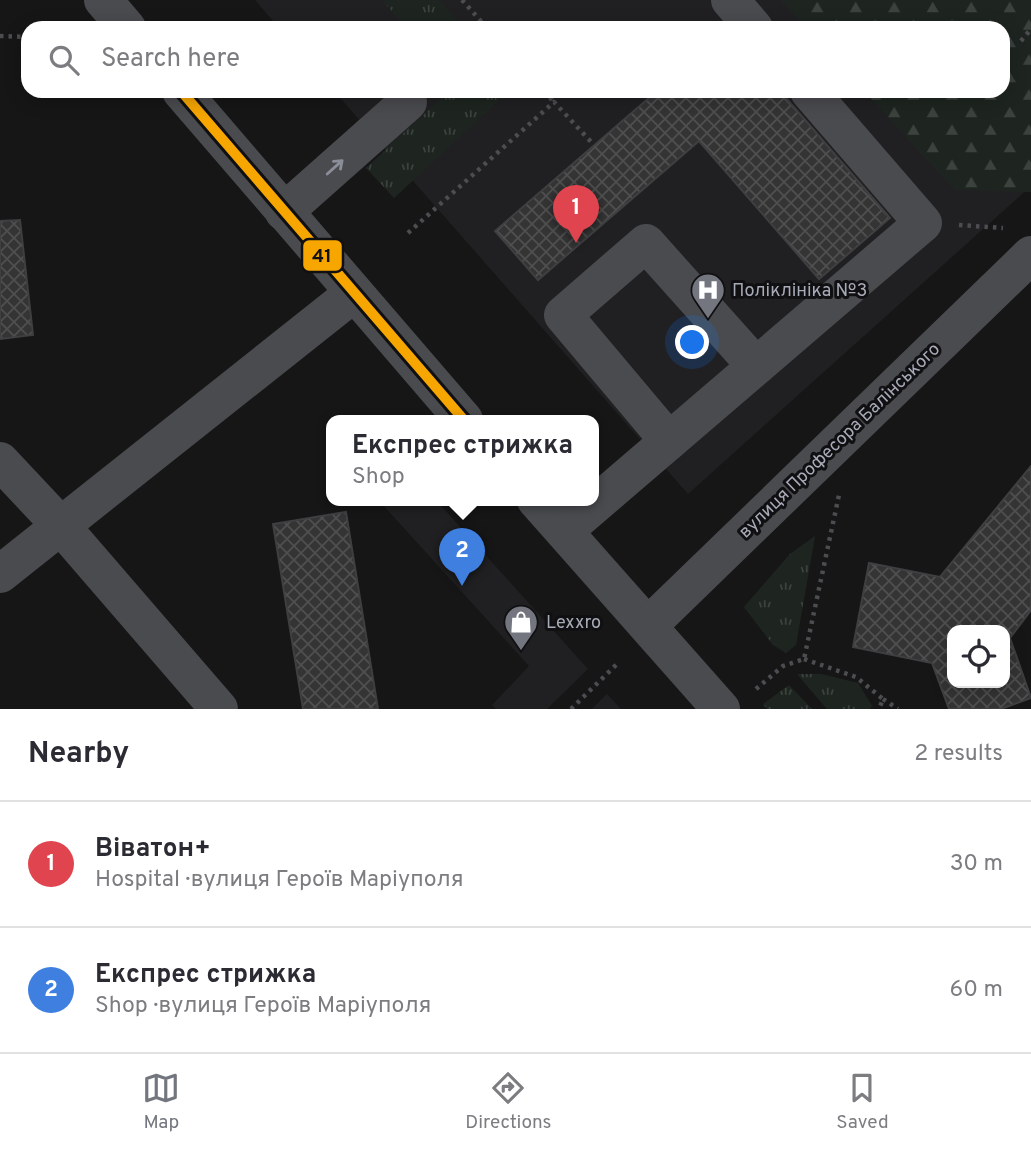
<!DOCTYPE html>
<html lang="en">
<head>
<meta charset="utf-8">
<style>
  :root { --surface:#fff; --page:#f2f2f3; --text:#2b2b33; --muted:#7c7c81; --line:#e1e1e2; --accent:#74767f }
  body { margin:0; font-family:Overpass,sans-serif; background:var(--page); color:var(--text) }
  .controls { position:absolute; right:21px; bottom:21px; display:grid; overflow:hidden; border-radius:14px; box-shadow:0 4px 18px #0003 }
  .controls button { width:63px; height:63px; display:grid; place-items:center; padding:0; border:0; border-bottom:2px solid var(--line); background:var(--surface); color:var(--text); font:35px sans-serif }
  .you { position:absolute; left:693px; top:343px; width:24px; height:24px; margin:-18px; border:5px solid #fff; border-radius:50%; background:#1a73e8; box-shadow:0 0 0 10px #1a73e833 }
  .badge { display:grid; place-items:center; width:46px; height:46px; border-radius:50%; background:var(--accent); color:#fff; font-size:23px; font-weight:700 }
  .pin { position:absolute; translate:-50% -58px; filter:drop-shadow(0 2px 4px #0008) }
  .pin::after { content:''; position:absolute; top:37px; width:24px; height:21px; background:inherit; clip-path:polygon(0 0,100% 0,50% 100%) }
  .popup { position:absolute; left:326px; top:415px; width:273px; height:91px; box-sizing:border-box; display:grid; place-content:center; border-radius:14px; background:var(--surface); filter:drop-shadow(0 2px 5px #0005); font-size:23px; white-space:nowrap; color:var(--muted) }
  .popup b { font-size:26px; color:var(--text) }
  .popup::after { content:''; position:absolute; left:50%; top:100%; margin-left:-14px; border:14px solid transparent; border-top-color:var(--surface) }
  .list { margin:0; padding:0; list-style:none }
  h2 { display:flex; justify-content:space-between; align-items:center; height:91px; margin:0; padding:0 28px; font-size:30px }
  h2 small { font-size:23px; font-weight:400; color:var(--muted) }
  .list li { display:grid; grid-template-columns:46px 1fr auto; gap:21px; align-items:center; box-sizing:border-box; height:126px; padding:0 28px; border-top:2px solid var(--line) }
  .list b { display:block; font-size:26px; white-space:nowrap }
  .list p { margin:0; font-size:23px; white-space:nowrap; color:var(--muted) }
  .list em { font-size:23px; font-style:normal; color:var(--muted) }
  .icon { flex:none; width:38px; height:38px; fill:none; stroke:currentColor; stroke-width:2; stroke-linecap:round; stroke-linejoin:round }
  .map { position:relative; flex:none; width:1031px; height:709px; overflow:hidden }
  .search { position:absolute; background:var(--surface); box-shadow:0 4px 18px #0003; left:21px; right:21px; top:21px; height:77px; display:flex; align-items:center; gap:18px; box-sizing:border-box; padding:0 24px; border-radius:21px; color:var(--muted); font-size:26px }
  .sheet { height:343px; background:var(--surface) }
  nav { display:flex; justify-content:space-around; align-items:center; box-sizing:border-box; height:98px; border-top:2px solid var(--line); background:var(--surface); font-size:19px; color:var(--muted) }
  nav a { display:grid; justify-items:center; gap:4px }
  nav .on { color:var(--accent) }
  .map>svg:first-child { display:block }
  .built { fill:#202022 }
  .grass { fill:url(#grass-tufts) }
  .forest { fill:url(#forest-firs) }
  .building { fill:url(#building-cross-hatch); stroke:#3f3f42; stroke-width:2; fill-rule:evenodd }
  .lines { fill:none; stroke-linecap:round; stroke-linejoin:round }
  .path { stroke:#4c4c51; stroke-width:4.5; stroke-dasharray:3.5 5; stroke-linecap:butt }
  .minor { stroke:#4a4b4f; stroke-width:38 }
  .bus-1-casing { stroke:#101012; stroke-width:16 }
  .bus-1 { stroke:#f7a600; stroke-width:10 }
  .oneway { stroke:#8b8e98 }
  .labels { text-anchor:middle; stroke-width:6; stroke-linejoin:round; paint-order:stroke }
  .poi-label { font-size:18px; fill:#a7aab7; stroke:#101012; text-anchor:start }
  .street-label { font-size:18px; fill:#a7aab7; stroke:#101012 }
  .line-badge { stroke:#101012; stroke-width:2.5 }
  .pale-badge-label { font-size:19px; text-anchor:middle; font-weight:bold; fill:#111 }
</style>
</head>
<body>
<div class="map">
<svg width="1031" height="709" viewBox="0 0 1031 709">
  <defs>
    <pattern id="grass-tufts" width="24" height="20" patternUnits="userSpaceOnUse" patternTransform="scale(1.75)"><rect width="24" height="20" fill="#1e2520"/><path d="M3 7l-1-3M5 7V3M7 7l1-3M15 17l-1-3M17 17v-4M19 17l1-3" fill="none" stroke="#3c423e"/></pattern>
    <pattern id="forest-firs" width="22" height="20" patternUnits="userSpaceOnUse" patternTransform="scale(1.75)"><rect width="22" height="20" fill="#1e2520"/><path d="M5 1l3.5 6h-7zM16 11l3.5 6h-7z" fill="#3c423e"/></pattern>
    <pattern id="building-cross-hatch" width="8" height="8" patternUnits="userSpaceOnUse" patternTransform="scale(1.75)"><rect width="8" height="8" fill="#343435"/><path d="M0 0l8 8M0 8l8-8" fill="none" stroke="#4f4f50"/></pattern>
  </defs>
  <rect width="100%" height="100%" fill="#161616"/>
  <g class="built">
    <path d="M255 0H948L974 28H279Z"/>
    <path d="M334 91H1003L1031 186 688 494Z"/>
    <path d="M386 500H436L588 669 547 709H496L492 705 529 666 382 504Z"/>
    <path d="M607 694 621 709H592Z"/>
  </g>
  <g class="grass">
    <path d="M382 0H439L464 28H407Z"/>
    <path d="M449 91H509L394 198 366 168Z"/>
    <path d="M815 536 796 645 786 653 773 645 744 607 790 554Z"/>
    <path d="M797 674H821L858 683 872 706 870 709H827Z"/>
    <path d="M789 685 812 709H767L763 704Z"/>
  </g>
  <path class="forest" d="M781 0H1031V192L955 190 864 91H1003V28H806Z"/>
  <g class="building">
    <path d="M657 91H780L890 218 819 279 699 141 538 280 495 231Z"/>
    <path d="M20 220 33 335 0 339V221Z"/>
    <path d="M1031 466V610L1010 638 1031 698 1001 709H949L932 663 853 647 869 563 940 577ZM952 630H1005V683H952Z"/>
    <path d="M346 512 378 709H303L273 524Z"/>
  </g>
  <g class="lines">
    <g class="path">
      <path d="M462 0 487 28"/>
      <path d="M0 36 28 37"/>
      <path d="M1021 41 1031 29"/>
      <path d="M544 91 554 102"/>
      <path d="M959 225 1003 228"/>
      <path d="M408 233 554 102 594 145"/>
      <path d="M804 659 856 677 883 699 879 709"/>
      <path d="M756 689 783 666 804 659 839 495"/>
      <path d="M883 699 898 709"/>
      <path d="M571 709 618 663"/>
    </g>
    <g class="minor">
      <path d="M103 0 127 28"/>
      <path d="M730 0 754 28"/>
      <path d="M181 91 464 420"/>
      <path d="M284 212 408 102"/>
      <path d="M669 441 563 315 646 243 756 366"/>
      <path d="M0 461 61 526 219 709"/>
      <path d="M536 500 721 709"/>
      <path d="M564 531 923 223 809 91"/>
      <path d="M0 574 354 293"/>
      <path d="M648 626 1031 255"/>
    </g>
    <g class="bus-1-casing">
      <path id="bus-1" d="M181 91 464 420"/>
    </g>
    <use href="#bus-1" class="bus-1"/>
  </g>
  <defs><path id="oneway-shaft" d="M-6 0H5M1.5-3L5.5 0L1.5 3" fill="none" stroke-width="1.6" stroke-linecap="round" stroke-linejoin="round" transform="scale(1.75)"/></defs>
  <use class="oneway" href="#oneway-shaft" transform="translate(335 167) rotate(-42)"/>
  <defs>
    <g id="hospital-pin" transform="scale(1.75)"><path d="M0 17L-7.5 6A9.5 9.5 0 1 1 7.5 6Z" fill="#74767f" stroke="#101012"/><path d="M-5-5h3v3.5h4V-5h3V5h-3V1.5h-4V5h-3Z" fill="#fff"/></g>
    <g id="shop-pin" transform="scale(1.75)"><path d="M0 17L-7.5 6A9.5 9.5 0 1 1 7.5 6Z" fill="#74767f" stroke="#101012"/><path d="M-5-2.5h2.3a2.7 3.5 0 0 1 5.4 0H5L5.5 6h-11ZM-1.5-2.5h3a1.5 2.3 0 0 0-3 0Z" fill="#fff"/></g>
  </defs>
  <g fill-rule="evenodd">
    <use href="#hospital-pin" x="708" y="290"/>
    <use href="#shop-pin" x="521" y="622"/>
  </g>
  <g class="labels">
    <g class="poi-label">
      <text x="732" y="296">Поліклініка №3</text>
      <text x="546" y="628">Lexxro</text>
    </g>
    <g class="street-label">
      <text transform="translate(839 440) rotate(-44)" y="6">вулиця Професора Балінського</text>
    </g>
  </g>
  <rect class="line-badge" x="302" y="239" width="41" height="33" rx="7" fill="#f7a600"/>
  <g class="pale-badge-label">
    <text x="322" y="262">41</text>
  </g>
</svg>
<div class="controls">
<button><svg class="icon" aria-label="locate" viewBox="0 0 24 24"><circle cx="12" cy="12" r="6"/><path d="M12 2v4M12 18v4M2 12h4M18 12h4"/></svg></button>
</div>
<div class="you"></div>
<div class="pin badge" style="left:576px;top:243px;background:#e0444e">1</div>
<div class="pin badge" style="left:462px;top:586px;background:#3f7fe0">2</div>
<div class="popup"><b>Експрес стрижка</b>Shop</div>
<div class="search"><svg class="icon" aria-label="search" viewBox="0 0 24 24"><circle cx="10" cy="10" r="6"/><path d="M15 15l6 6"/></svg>Search here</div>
</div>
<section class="sheet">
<h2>Nearby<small>2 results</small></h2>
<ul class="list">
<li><span class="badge" style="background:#e0444e">1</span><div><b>Віватон+</b><p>Hospital · вулиця Героїв Маріуполя</p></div><em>30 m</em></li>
<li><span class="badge" style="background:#3f7fe0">2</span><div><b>Експрес стрижка</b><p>Shop · вулиця Героїв Маріуполя</p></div><em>60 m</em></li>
</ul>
</section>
<nav>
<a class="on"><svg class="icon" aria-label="map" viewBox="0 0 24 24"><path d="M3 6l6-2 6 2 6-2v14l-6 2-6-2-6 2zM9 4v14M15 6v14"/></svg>Map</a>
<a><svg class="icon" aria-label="directions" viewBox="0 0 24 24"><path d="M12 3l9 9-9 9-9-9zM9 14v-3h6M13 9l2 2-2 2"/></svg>Directions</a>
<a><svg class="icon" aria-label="saved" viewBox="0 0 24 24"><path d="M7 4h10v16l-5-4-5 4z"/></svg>Saved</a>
</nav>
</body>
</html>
